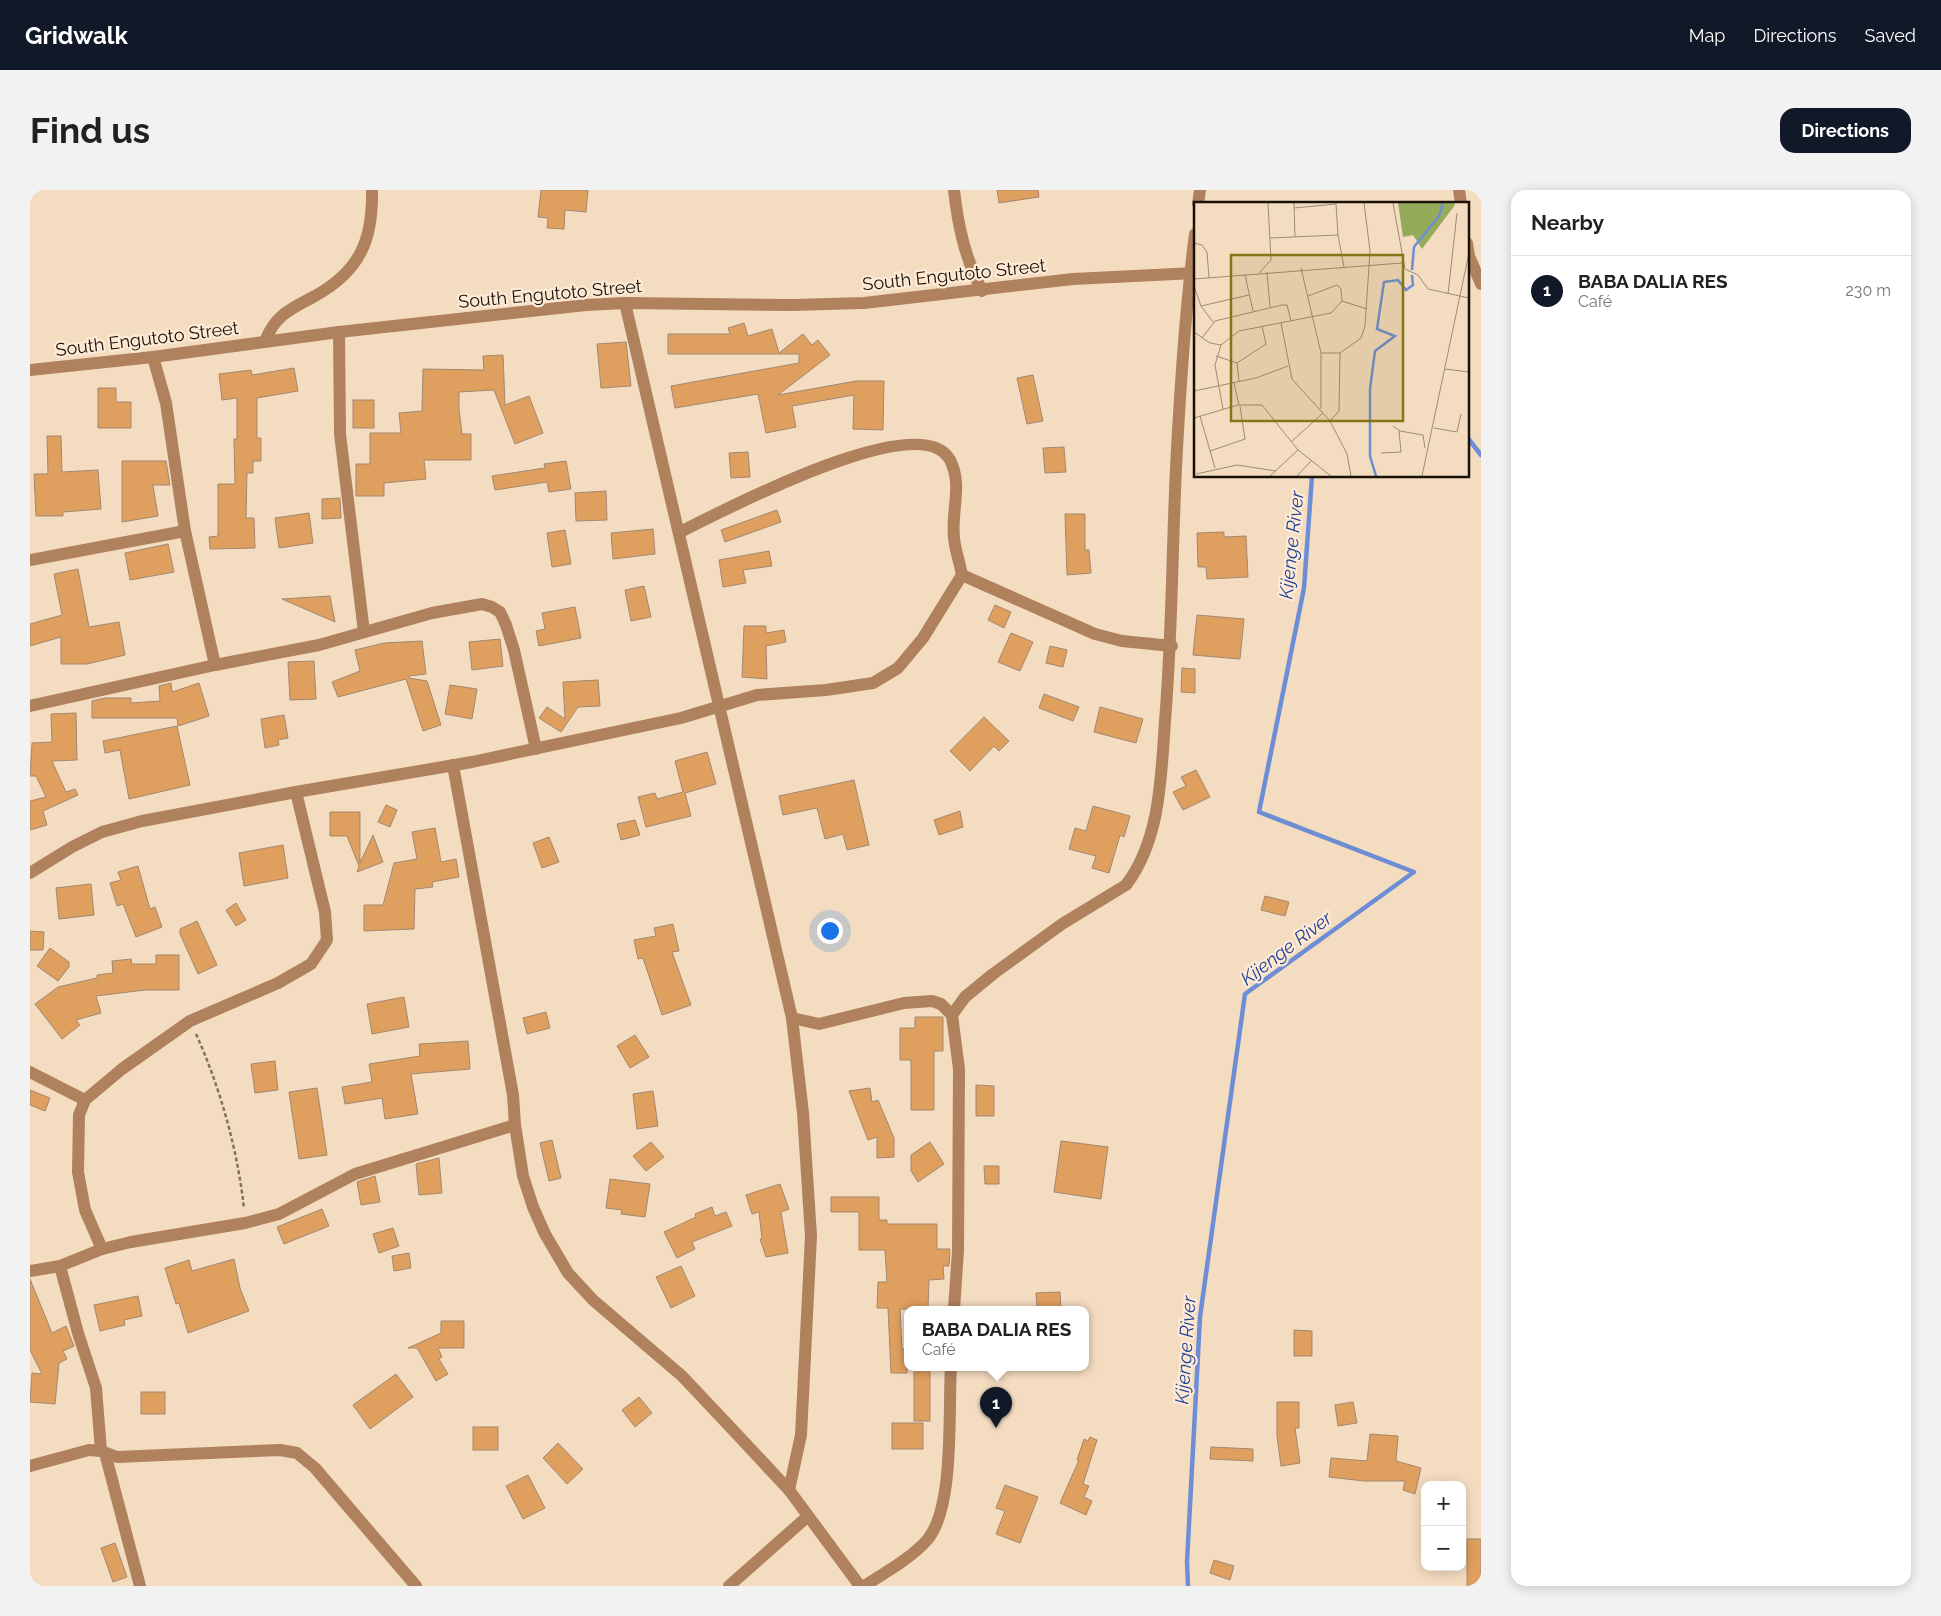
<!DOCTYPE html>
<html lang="en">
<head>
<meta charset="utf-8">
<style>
  :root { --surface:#fff; --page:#f2f2f2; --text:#202124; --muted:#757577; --line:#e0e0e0; --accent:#111827 }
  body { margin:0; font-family:Raleway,sans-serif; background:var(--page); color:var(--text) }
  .controls { position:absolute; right:15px; bottom:15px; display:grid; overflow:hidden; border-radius:10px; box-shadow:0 2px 12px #0003 }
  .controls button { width:45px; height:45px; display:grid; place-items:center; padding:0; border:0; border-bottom:1px solid var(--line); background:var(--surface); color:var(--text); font:25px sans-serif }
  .you { position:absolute; left:799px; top:740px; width:18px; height:18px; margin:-12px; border:4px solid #fff; border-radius:50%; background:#1a73e8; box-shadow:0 0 0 8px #1a73e833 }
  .badge { display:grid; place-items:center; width:32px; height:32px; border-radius:50%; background:var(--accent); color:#fff; font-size:16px; font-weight:700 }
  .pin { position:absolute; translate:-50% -41px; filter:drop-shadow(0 1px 2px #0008) }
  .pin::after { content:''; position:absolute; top:26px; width:18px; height:15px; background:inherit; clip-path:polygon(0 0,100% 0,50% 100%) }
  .popup { position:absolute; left:874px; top:1116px; width:185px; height:65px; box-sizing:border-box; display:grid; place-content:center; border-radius:10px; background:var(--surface); filter:drop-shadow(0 1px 4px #0005); font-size:16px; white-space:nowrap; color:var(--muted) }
  .popup b { font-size:19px; color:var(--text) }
  .popup::after { content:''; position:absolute; left:50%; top:100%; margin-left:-10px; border:10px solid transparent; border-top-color:var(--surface) }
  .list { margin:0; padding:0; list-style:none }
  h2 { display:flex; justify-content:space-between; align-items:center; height:65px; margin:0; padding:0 20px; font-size:21px }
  h2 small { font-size:16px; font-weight:400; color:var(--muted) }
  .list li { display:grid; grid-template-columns:32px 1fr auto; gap:15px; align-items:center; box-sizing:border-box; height:70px; padding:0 20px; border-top:1px solid var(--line) }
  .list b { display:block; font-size:19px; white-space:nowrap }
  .list p { margin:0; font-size:16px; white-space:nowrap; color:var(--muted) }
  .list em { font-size:16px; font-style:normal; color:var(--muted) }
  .map { position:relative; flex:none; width:1451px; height:1396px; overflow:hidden; border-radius:15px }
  header { display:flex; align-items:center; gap:30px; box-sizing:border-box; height:70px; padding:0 25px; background:var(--accent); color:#fff }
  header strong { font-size:24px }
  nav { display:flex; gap:28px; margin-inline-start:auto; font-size:18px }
  .intro { display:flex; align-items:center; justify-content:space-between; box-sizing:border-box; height:120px; padding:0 30px }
  h1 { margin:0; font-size:35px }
  .button { padding:12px 22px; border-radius:15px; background:var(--accent); color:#fff; font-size:18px; font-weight:700 }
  main { display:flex; gap:30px; padding:0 30px }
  aside { flex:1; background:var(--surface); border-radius:15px; box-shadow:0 2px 12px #0003 }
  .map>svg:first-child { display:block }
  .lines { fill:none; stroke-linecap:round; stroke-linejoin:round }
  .stream { stroke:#6d8ed4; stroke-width:4.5 }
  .building { fill:#df9f5e; stroke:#a18871 }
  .path { stroke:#827260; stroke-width:2.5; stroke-dasharray:4 2.5; stroke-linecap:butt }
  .minor { stroke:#b0815d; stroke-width:12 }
  .labels { text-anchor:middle; stroke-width:4.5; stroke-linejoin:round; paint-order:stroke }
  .street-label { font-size:18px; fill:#1a1208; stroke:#feead5 }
  .water-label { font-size:19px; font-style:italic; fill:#204396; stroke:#feead5 }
  .inset-river { fill:none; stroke:#6d8ed4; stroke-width:2.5 }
  .inset-road { fill:none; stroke:#9d8b77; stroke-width:1 }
  .view { fill:#867416; fill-opacity:0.15; stroke:#867416; stroke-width:2.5 }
  .inset-edge { fill:none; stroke:#1a1208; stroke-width:2.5 }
</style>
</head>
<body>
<header>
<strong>Gridwalk</strong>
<nav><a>Map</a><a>Directions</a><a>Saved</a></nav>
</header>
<div class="intro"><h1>Find us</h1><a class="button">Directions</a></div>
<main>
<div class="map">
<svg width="1451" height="1396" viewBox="0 0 1451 1396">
  <rect width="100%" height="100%" fill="#f4dcc1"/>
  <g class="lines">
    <g class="stream">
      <path d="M1437 247 1451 265"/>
      <path d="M1158 1396 1157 1372 1170 1127 1215 804 1384 682 1229 622 1274 398 1282 286"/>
    </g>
  </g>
  <g class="building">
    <path d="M511 0H558L556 22 535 20 534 39 517 38 518 28 508 27Z"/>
    <path d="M967 0H1008L1009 7 969 13Z"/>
    <path d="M714 133 718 146 742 139 749 163 773 144 782 155 788 150 800 165 748 205 826 191H854L853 240 823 239 824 205 762 216 766 237 736 243 728 204 645 218 641 196 769 173V164H638V144H700L698 138Z"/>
    <path d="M596 152 601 196 571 198 567 154Z"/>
    <path d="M473 165 475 215 499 206 513 243 485 254 464 200 429 202V219L432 244H441V270H394L396 289 354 293V306H326V274H340V243H371L369 223 392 221 393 179 454 180 453 166Z"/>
    <path d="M264 178 268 201 227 208V248H231V271H223V283H217L216 328H224L225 358 180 359 179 347 188 346V294H205L204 249H207V208L192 210 189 184 221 180 222 185Z"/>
    <path d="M1003 185 1013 231 997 234 987 188Z"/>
    <path d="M68 198H86V212H101V238H68Z"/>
    <rect x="323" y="210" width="21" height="28"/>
    <path d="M17 246H31L32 282 68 280 71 319 33 322V326H6L4 284H18Z"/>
    <path d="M1034 257 1036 282 1015 283 1013 258Z"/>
    <path d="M718 262 720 287 701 288 699 263Z"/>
    <path d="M92 271H136L140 295H123L128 326 92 332Z"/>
    <path d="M536 271 541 299 519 302 517 292 465 300 462 286 515 278 514 274Z"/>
    <path d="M576 301 577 330 546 331 545 303Z"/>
    <path d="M310 308 311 328 292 329V309Z"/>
    <path d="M747 320 751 332 695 352 691 340Z"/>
    <path d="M279 323 283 353 249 358 245 328Z"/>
    <path d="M1035 324H1055V360H1059L1061 383 1037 385Z"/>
    <path d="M623 339 625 364 583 369 581 343Z"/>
    <path d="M535 340 541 374 522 377 517 343Z"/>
    <path d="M1194 342V347L1216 346 1218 387 1177 389 1176 377H1168L1167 343Z"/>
    <path d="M138 354 144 382 100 390 95 363Z"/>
    <path d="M739 361 742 376 713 380 716 393 693 397 689 370Z"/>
    <path d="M48 379 59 437 89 432 95 465 57 474H31V447L0 456V434L32 425 24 384Z"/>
    <path d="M614 396 621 427 601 431 595 400Z"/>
    <path d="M300 406 305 432 252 409Z"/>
    <path d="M965 415 981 422 974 438 958 430Z"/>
    <path d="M545 417 551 448 509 456 506 441 515 439 512 423Z"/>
    <path d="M1167 425 1214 429 1210 469 1163 465Z"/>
    <path d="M714 436H736V443L754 440 756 452 736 456 737 489 712 487Z"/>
    <path d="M981 443 1003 452 990 481 968 472Z"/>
    <path d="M470 449 473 476 442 480 439 452Z"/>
    <path d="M392 451 396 484 379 486V488L397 491 411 535 393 541 376 489 308 507 302 492 330 481 325 460 354 453Z"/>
    <path d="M1020 456 1037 460 1033 477 1016 473Z"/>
    <path d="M284 471 286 509 260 510 258 472Z"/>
    <path d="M1152 478 1165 479V503L1151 502Z"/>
    <path d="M568 490 570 516 548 517 531 542 509 528 517 517 535 529 533 492Z"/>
    <path d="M141 493 142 502 169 493 179 526 148 536 147 528H62V511L75 508H101V513L130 511 129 496Z"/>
    <path d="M420 495 447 499 442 529 415 524Z"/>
    <path d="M1014 504 1049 517 1043 531 1009 518Z"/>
    <path d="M1070 517 1113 529 1106 553 1064 542Z"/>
    <path d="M46 523 47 570 22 571 36 602 45 599 48 605 13 621 17 635 0 640V611L16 607 6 586H0L2 553 22 552 21 524Z"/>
    <path d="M254 525 258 548 248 550 249 555 235 558 231 529Z"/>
    <path d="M954 527 979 551 969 561 964 556 940 581 920 561Z"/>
    <path d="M147 536 160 595 99 609 90 560 75 563 73 551Z"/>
    <path d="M677 562 686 594 655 603 661 626 616 637 608 607 625 603 627 609 653 602 645 571Z"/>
    <path d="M1166 580 1180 607 1153 620 1143 602 1156 596 1151 587Z"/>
    <path d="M824 590 839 655 817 660 813 644 795 649 787 618 753 625 749 606Z"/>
    <path d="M356 615 367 620 360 637 348 632Z"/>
    <path d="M1063 616 1100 626 1094 647 1090 645 1079 683 1062 678 1066 666 1039 659 1045 638 1056 641Z"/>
    <path d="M930 621 933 637 909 645 904 630Z"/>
    <path d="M300 622H330V673L343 645 353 672 327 682 329 676 317 646H300Z"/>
    <path d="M605 630 610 645 591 650 587 634Z"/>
    <path d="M405 638 411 672 426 669 429 687 402 692 403 697 385 699 384 739 334 741V715H353L364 673 387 669 382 642Z"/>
    <path d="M519 647 529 672 512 678 503 653Z"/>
    <path d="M253 655 258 688 214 696 209 663Z"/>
    <path d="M108 676 120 719 125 717 132 737 106 747 93 714 87 716 80 693 91 690 88 682Z"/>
    <path d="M61 694 64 725 29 729 26 698Z"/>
    <path d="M1235 706 1259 712 1255 726 1231 720Z"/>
    <path d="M206 713 216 730 206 736 196 720Z"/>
    <path d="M167 731 187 775 168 784 150 744V739Z"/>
    <path d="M643 734 649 761 642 762 661 815 632 825 613 768 608 769 604 750 626 746 624 738Z"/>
    <path d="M0 741 14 742 13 760H0Z"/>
    <path d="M20 758 39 772V777L28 791 7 776Z"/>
    <path d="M126 765H149V800H115L66 806 71 823 46 830 50 835 32 849 5 814 28 797 67 788V785L83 783 82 771 101 769 102 774H126Z"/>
    <path d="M374 807 379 837 342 844 337 814Z"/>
    <path d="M516 822 520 838 497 844 493 828Z"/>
    <path d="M885 827H913V861H904V920H881V870H870V838H885Z"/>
    <path d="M605 845 619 867 600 878 587 856Z"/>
    <path d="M438 851 440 879 381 884 388 924 355 929 352 908 315 914 312 897 342 892 339 874 390 866 389 854Z"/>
    <path d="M245 871 248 900 225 903 221 874Z"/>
    <path d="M946 895 964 896V926H946Z"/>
    <path d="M287 898 297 965 269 969 259 902Z"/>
    <path d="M840 898 842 912 848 910 864 948V967L847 968V947L838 950 819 901Z"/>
    <path d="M0 900 20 908 15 921 0 915Z"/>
    <path d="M623 901 628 936 607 939 603 904Z"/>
    <path d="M522 950 531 988 519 991 510 953Z"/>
    <path d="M1031 951 1078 957 1071 1009 1024 1002Z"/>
    <path d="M621 952 634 967 616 981 603 966Z"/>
    <path d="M900 952 914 974 888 992 881 981V965Z"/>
    <path d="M409 968 412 1003 389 1005 386 974Z"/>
    <path d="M954 976H969V994H955Z"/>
    <path d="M345 986 350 1012 331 1015 327 992Z"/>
    <path d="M580 989 620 994 615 1027 591 1024 592 1020 576 1018Z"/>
    <path d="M750 994 759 1019 751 1022 758 1063 736 1067 730 1049H732L729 1022 722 1024 716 1005Z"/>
    <path d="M801 1007H849V1030H857V1034H907V1059H920L919 1076H913L914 1089 899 1090 898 1119H870L872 1159H877V1183H861L858 1118H847L848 1092H857L855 1060H829V1022H801Z"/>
    <path d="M682 1017 685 1026 696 1022 702 1036 662 1052 665 1059 647 1068 634 1042 666 1027 665 1024Z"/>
    <path d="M292 1019 299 1036 254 1054 247 1037Z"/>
    <path d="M363 1038 369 1056 349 1063 343 1044Z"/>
    <path d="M379 1063 381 1078 364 1081 362 1066Z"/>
    <path d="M204 1069 210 1098 219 1121 158 1143 149 1113 146 1114 135 1078 159 1070 162 1081Z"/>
    <path d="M651 1076 665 1106 641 1118 626 1087Z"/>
    <path d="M0 1089 22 1143 36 1136 44 1156 33 1161 37 1169 29 1173 25 1214 0 1212 2 1183 12 1184 0 1160Z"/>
    <path d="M1030 1102 1031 1119H1007L1006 1103Z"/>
    <path d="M108 1106 112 1126 94 1130 95 1135 70 1141 64 1115Z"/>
    <path d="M411 1131H434V1158H408L412 1167 409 1169 418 1184 406 1191 387 1158H378L411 1143Z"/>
    <path d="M1264 1140 1282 1141V1166H1264Z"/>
    <rect x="884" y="1177" width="16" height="54"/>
    <path d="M366 1184 383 1207 340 1239 323 1215Z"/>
    <rect x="111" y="1202" width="24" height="22"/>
    <path d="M609 1207 622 1223 605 1237 592 1220Z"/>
    <path d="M1247 1212H1269V1238H1265L1270 1273 1251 1276 1247 1246Z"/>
    <path d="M1323 1212 1327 1233 1308 1236 1305 1215Z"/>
    <rect x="862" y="1233" width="31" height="26"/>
    <rect x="443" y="1237" width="25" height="23"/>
    <path d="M1340 1244 1368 1246 1366 1271 1391 1278 1385 1304 1373 1300 1375 1291H1334L1299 1287 1301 1268 1337 1271Z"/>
    <path d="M1060 1247 1067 1250 1053 1294 1059 1296 1054 1307 1062 1311 1056 1325 1030 1313 1049 1270H1047L1054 1249 1058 1251Z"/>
    <path d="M528 1253 553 1279 537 1294 513 1268Z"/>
    <path d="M1181 1257 1223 1259V1271L1180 1269Z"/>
    <path d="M498 1285 515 1318 493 1329 476 1296Z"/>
    <path d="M975 1295 1008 1307 990 1353 966 1344 975 1321 966 1318Z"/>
    <rect x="1437" y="1349" width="14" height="47"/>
    <path d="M85 1353 97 1387 83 1392 71 1358Z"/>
    <path d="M1184 1370 1204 1376 1200 1390 1180 1383Z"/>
  </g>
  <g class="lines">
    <path class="path" d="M166 844C190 897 208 961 214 1019"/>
    <g class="minor">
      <path d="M924 0C928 36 935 68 952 101"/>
      <path d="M1429 0 1431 14"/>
      <path d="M1168 14 1170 0"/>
      <path d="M1437 53 1439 66 1451 94"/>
      <path d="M595 113 762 828 773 923 781 1046 771 1245 759 1300"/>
      <path d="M309 142 310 244 334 442"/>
      <path d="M235 151C246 124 261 119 285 106 330 81 343 50 342 0"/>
      <path d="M123 167 136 213 155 341 185 475"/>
      <path d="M0 180 123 167 309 142 556 115 595 113 762 115 834 113 1043 89 1165 83"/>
      <path d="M650 342C689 323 891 215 920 270 933 295 921 320 924 348 925 360 930 373 932 385L1065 444 1092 451 1142 456"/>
      <path d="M0 370 155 341"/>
      <path d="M0 516 185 475 289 455 402 423 452 414 462 417 470 422 476 435 484 460 506 559"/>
      <path d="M423 575 483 905 485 935 493 986 503 1017 515 1044 538 1083 563 1110 652 1186 702 1239 759 1300 830 1396"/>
      <path d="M0 683 42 657 72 642 112 631 266 602 442 572 651 528 727 505 796 500 843 493 868 478 893 448 932 385"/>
      <path d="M762 828 789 834 874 813 902 811 911 814 922 825"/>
      <path d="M0 882 55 910"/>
      <path d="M72 1059 55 1020 48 982 49 925 55 910 92 879 160 831 248 793 281 774 297 750 295 722 266 602"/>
      <path d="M30 1076 48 1143 66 1198 71 1261"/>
      <path d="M0 1081 30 1076 72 1059 101 1052 215 1033 249 1024 325 984 485 935"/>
      <path d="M924 1119 928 1061 929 879 922 825 935 807 963 784 1032 734 1096 695C1131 649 1131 585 1135 531 1142 447 1142 362 1146 278 1150 199 1155 121 1165 44"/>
      <path d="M75 1263 110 1396"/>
      <path d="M0 1276 59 1260 71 1261 87 1267 250 1260 267 1263 285 1278 386 1396"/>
      <path d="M699 1396 777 1327"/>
      <path d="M834 1396C853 1384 883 1367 898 1349 925 1315 918 1220 921 1177"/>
    </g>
  </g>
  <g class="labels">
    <g class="street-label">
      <text transform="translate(924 85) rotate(-6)" y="6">South Engutoto Street</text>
      <text transform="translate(520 104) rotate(-5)" y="6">South Engutoto Street</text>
      <text transform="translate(117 149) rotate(-7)" y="6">South Engutoto Street</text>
    </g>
    <g class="water-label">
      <text transform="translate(1261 355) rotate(-84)" y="7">Kijenge River</text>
      <text transform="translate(1256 758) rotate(-37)" y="7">Kijenge River</text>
      <text transform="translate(1155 1160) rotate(-86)" y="7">Kijenge River</text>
    </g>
  </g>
  <g transform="translate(1164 12)">
    <rect width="275" height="275" fill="#f4dcc1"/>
    <path d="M204 1H260L261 3 228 47 219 33 209 35Z" fill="#94ac5a"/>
    <path class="inset-river" d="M218 68 220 45 245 14 249 1M182 274 176 254V187L181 149 201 134 183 127 190 80 204 78 212 88 219 83 218 73"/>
    <path class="inset-road" d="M100 1 101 35M199 1 211 67 224 73 234 87 275 96M142 2 144 33M100 6 142 2M76 36 144 33 150 65M0 41 8 43 13 50 15 76M107 66 127 151V207M73 70 76 105M65 71 77 58 74 1M51 73 59 109M0 77 208 61M0 84 7 104 19 120M254 92 263 11M114 94 143 83 147 87 148 99 173 107M7 104 55 93M87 121 98 177 136 219 153 252 157 274M0 130 16 141 27 143 45 129 137 111 148 99M8 136 21 119 88 103H93L97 119M27 143 21 163 29 207M127 151H146M22 154 43 161M251 167 275 170M45 179 43 161 72 142 68 124M40 181 45 203M0 189 62 176 94 164M6 214 21 266M0 216 44 203H68L104 248 137 274M136 219 145 209 146 151 167 136 171 124 176 49 170 1M199 224 206 229 229 233 231 246M240 226 263 230 267 212M97 240 129 211M16 249 51 237 46 204M187 251 207 250 205 229M2 272 43 263 82 269M76 274 104 248M103 274 118 258M228 274 275 51"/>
    <path class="view" d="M37 53H209V219H37Z"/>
    <rect width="275" height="275" class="inset-edge"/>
  </g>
</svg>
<div class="controls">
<button>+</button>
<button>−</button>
</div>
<div class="you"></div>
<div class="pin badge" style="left:966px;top:1238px">1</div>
<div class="popup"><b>BABA DALIA RES</b>Café</div>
</div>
<aside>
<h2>Nearby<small></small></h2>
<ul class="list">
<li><span class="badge">1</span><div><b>BABA DALIA RES</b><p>Café</p></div><em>230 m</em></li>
</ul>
</aside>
</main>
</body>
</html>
